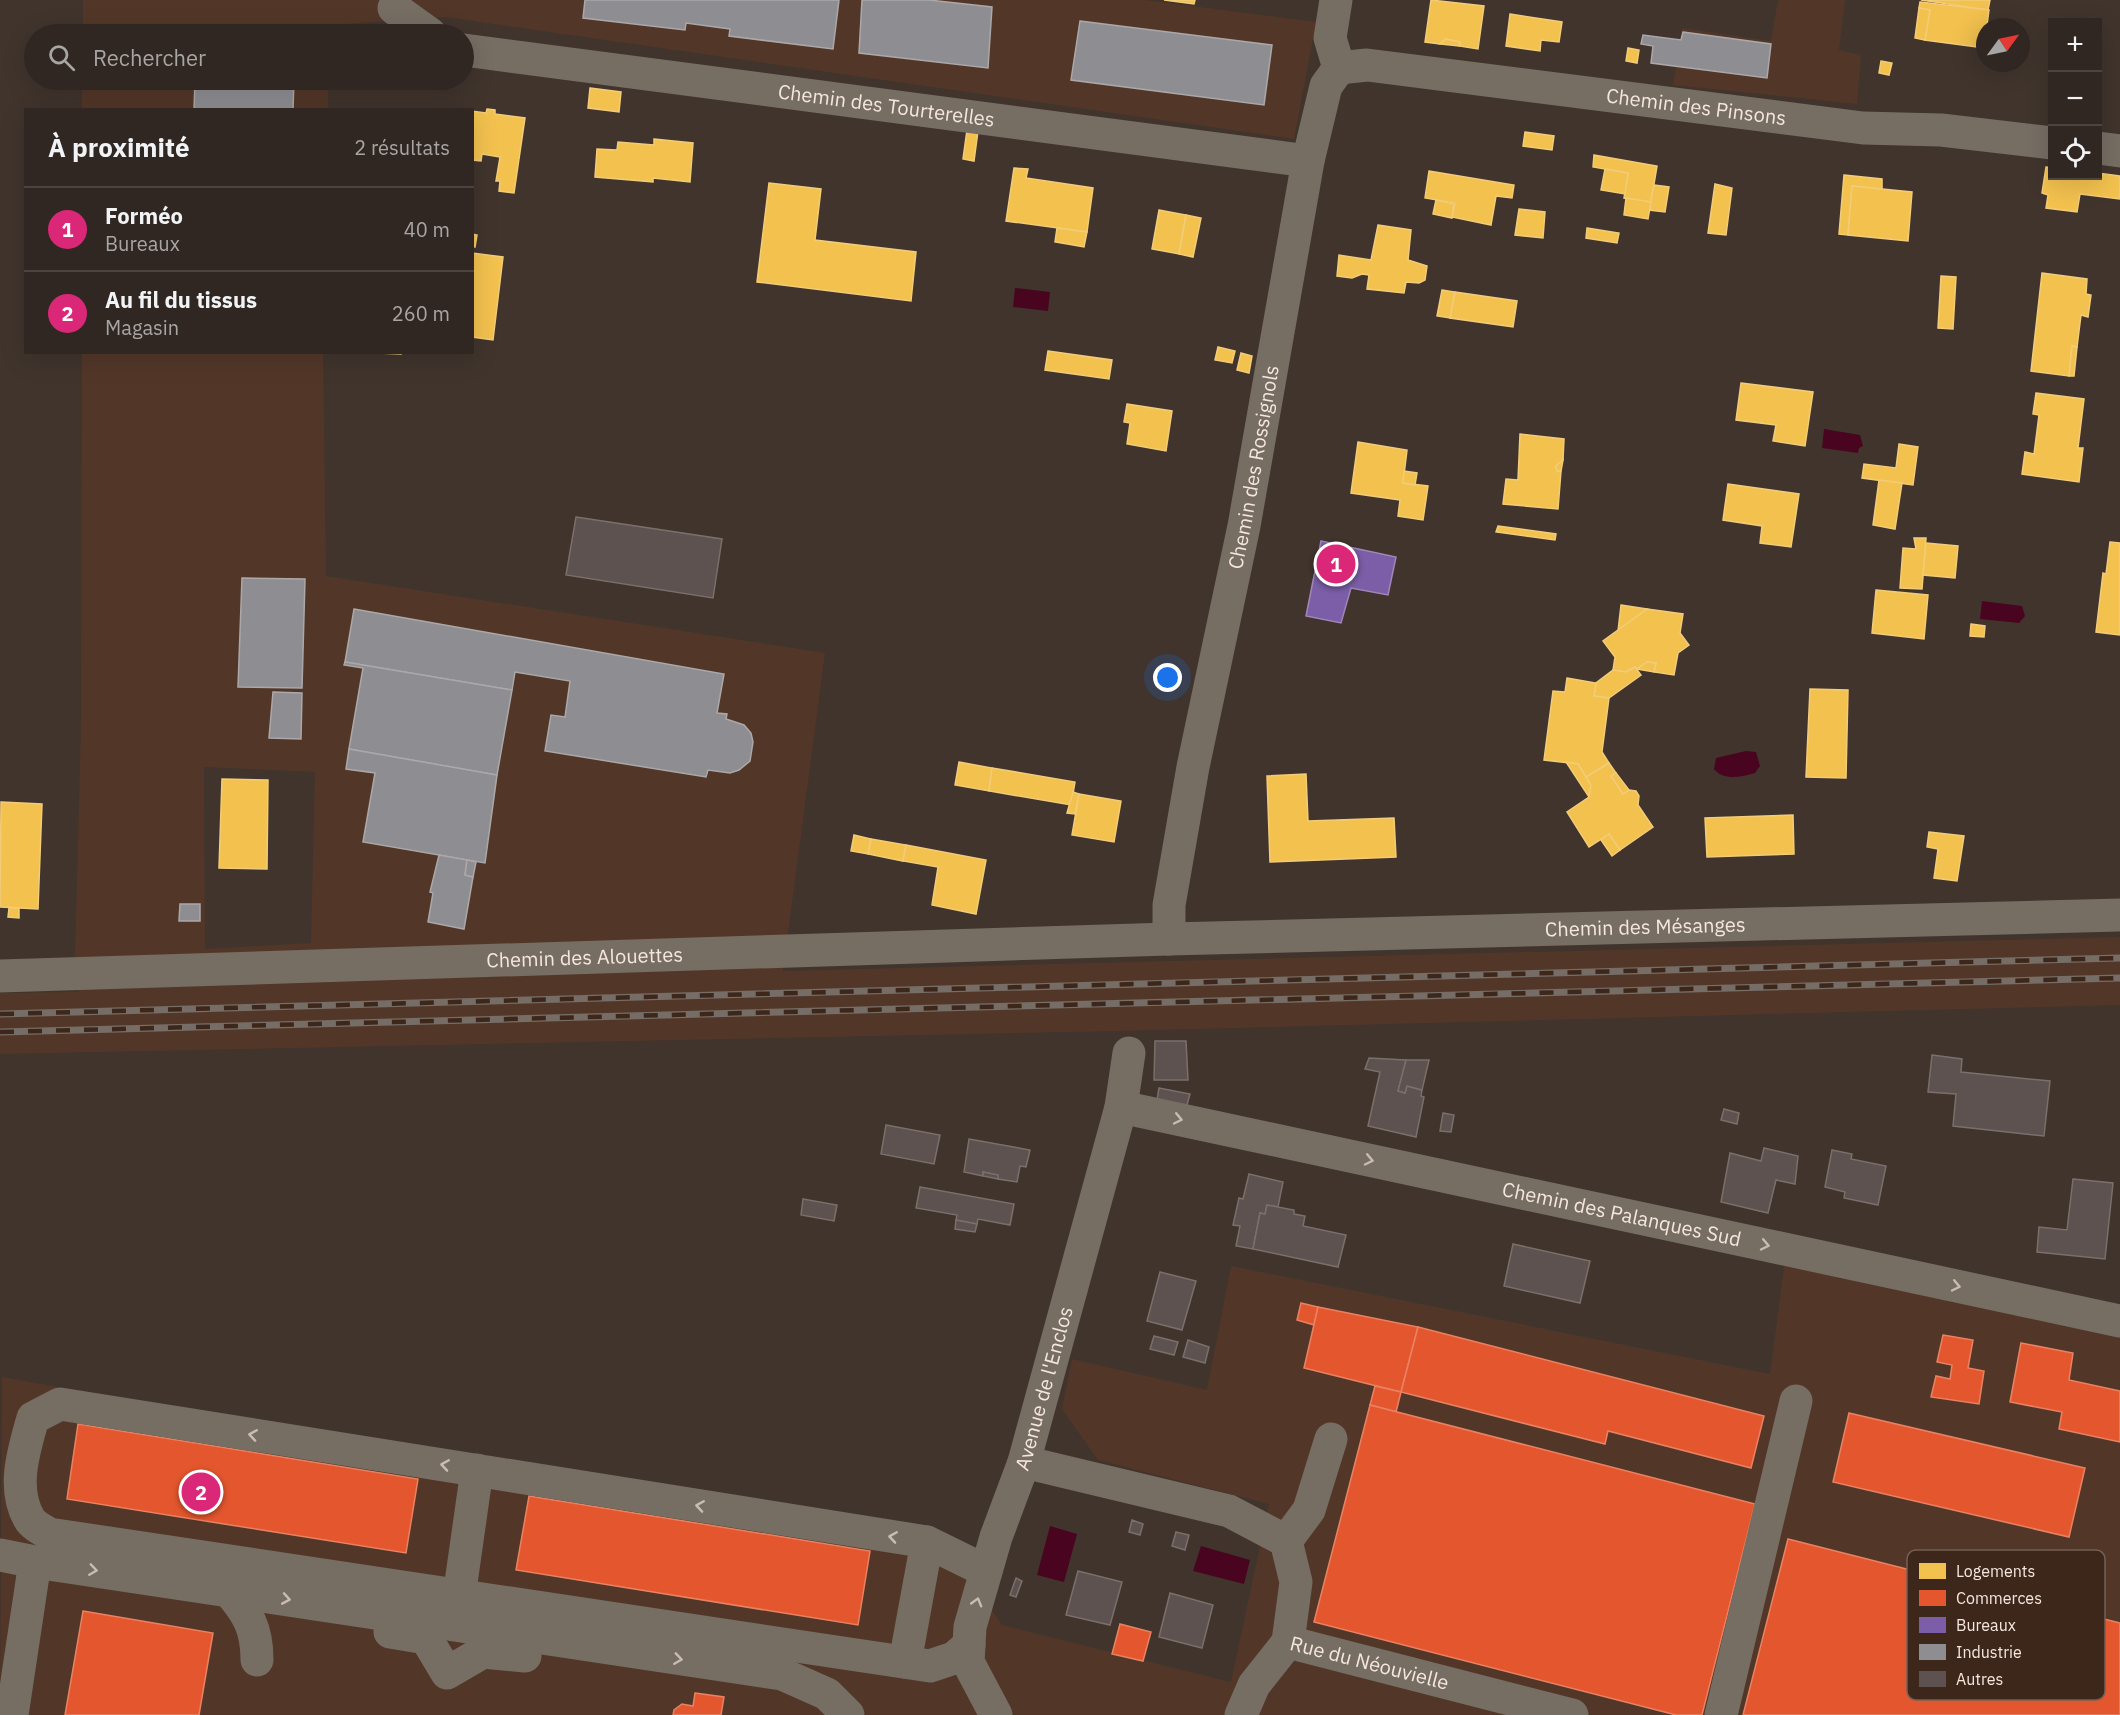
<!DOCTYPE html>
<html lang="fr">
<head>
<meta charset="utf-8">
<style>
  :root { --surface:#302722; --page:#382f2a; --text:#f1f3f6; --muted:#a8a5a5; --line:#4b4440; --accent:#db2777 }
  body { margin:0; font-family:"IBM Plex Sans",sans-serif; background:var(--page); color:var(--text) }
  .controls { position:absolute; right:18px; top:18px; display:grid; overflow:hidden; border-radius:0px; box-shadow:0 6px 24px #0002 }
  .controls button { width:54px; height:54px; display:grid; place-items:center; padding:0; border:0; border-bottom:2px solid var(--line); background:var(--surface); color:var(--text); font:30px sans-serif }
  .compass { position:absolute; left:1976px; top:18px; width:54px; height:54px; border-radius:50%; background:var(--surface); box-shadow:0 6px 24px #0002; rotate:57deg }
  .you { position:absolute; left:1168px; top:678px; width:21px; height:21px; margin:-15px; border:4px solid #fff; border-radius:50%; background:#1a73e8; box-shadow:0 0 0 9px #1a73e833 }
  .badge { display:grid; place-items:center; width:39px; height:39px; border-radius:50%; background:var(--accent); color:#fff; font-size:20px; font-weight:700 }
  .pin { position:absolute; translate:-50% -50%; border:3px solid #fff; box-shadow:0 2px 6px #0006 }
  .list { margin:0; padding:0; list-style:none }
  h2 { display:flex; justify-content:space-between; align-items:center; height:78px; margin:0; padding:0 24px; font-size:26px }
  h2 small { font-size:20px; font-weight:400; color:var(--muted) }
  .list li { display:grid; grid-template-columns:39px 1fr auto; gap:18px; align-items:center; box-sizing:border-box; height:84px; padding:0 24px; border-top:2px solid var(--line) }
  .list b { display:block; font-size:22px; white-space:nowrap }
  .list p { margin:0; font-size:20px; white-space:nowrap; color:var(--muted) }
  .list em { font-size:20px; font-style:normal; color:var(--muted) }
  .icon { flex:none; width:33px; height:33px; fill:none; stroke:currentColor; stroke-width:2; stroke-linecap:round; stroke-linejoin:round }
  .map { position:relative; flex:none; width:2120px; height:1715px; overflow:hidden }
  .search { position:absolute; background:var(--surface); box-shadow:0 6px 24px #0002; left:24px; top:24px; width:450px; height:66px; display:flex; align-items:center; gap:15px; box-sizing:border-box; padding:0 21px; border-radius:33px; color:var(--muted); font-size:22px }
  .panel { position:absolute; background:var(--surface); box-shadow:0 6px 24px #0002; left:24px; top:108px; width:450px; height:246px; border-radius:0px }
  .map>svg:first-child { display:block }
  .built { fill:#523728; fill-rule:evenodd }
  .water { fill:#49051f }
  .homes { fill:#f2c14e; stroke:#f3cc79; stroke-width:1.5 }
  .shops { fill:#e4572e; stroke:#e98263; stroke-width:1.5 }
  .offices { fill:#7b5ea7; stroke:#a087b8; stroke-width:1.5 }
  .industry { fill:#8d8d92; stroke:#aca8a9; stroke-width:1.5 }
  .building { fill:#5d524f; stroke:#7a6f6b; stroke-width:1.5 }
  .lines { fill:none; stroke-linecap:round; stroke-linejoin:round }
  .minor { stroke:#766d63; stroke-width:33 }
  .rail-casing { stroke:#766d66; stroke-width:7 }
  .rail { stroke:#3d271b; stroke-width:4.5; stroke-dasharray:14; stroke-linecap:butt }
  .oneway { stroke:#c9bcb3 }
  .labels { text-anchor:middle; stroke-width:6; stroke-linejoin:round; paint-order:stroke }
  .street-label { font-size:20px; fill:#f5e6de; stroke:#3d271b }
  .key { fill:#3d271b; stroke:#746056; stroke-width:1.5 }
  .key-label { font-size:16px; fill:#f5e6de }
</style>
</head>
<body>
<div class="map">
<svg width="2120" height="1715" viewBox="0 0 2120 1715">
  <rect width="100%" height="100%" fill="#40342d"/>
  <g class="built">
    <path d="M83 0H1144L1316 22 1294 139 446 17 330 25 329 34H83Z"/>
    <path d="M1778 0H1845L1839 50 1861 55 1857 104 1673 85 1682 28 1771 41Z"/>
    <path d="M82 80H328V109L82 110Z"/>
    <path d="M82 352 323 353 326 576 825 653 783 971 2120 937V1005L1116 1031 0 1054V993L79 992 75 959 81 726ZM204 767 315 772 311 943 205 949Z"/>
    <path d="M1785 1260 2120 1329V1715H0L2 1377 951 1547 1002 1625 1231 1682 1269 1504 1098 1460 1062 1409 1072 1359 1207 1390 1231 1266 1770 1374Z"/>
  </g>
  <g class="water">
    <path d="M1015 288 1050 292 1048 311 1013 307Z"/>
    <path d="M1824 429 1860 435 1863 446 1859 448 1858 453 1822 448Z"/>
    <path d="M1982 601 2022 606 2025 616 2019 623 1980 619Z"/>
    <path d="M1746 751 1756 752 1760 766 1755 773C1742 777 1723 781 1714 769L1716 758Z"/>
    <path d="M1050 1526 1077 1534 1064 1582 1037 1575Z"/>
    <path d="M1201 1546 1250 1560 1244 1584 1193 1571Z"/>
  </g>
  <g class="homes">
    <path d="M1164 0H1195L1194 4Z"/>
    <path d="M1431 0 1484 6 1478 49 1459 46 1460 42 1446 39 1440 44 1425 42Z"/>
    <path d="M1921 0H1990L1988 10Z"/>
    <path d="M1920 2 1989 10 1984 48 1925 40 1930 10 1919 8Z"/>
    <path d="M1919 8 1930 10 1925 40 1915 38Z"/>
    <path d="M1510 14 1562 22 1559 42 1541 40 1540 51 1506 46Z"/>
    <path d="M1446 39 1460 42 1459 46 1440 44Z"/>
    <path d="M1628 48 1639 50 1637 63 1626 61Z"/>
    <path d="M1881 61 1892 63 1889 75 1879 73Z"/>
    <path d="M369 80H385L384 89H368Z"/>
    <path d="M590 88 621 92 619 112 588 108Z"/>
    <path d="M487 109 495 110V114L525 118 514 193 499 191 500 181H496L500 157 482 154 481 161 472 160V111L486 113Z"/>
    <path d="M967 130 978 131 974 161 963 159Z"/>
    <path d="M1525 132 1554 136 1552 150 1523 146Z"/>
    <path d="M654 139 693 143 690 182 653 178V182L595 177 597 149 617 150 618 142 654 145Z"/>
    <path d="M1594 155 1657 166 1651 202 1624 198 1628 173 1593 167Z"/>
    <path d="M2046 167 2052 168V176H2098V173L2120 176V199L2080 194 2077 212 2046 208 2048 195 2042 193Z"/>
    <path d="M1014 168 1028 169 1026 178 1093 188 1087 232 1006 221Z"/>
    <path d="M1605 169 1628 173 1625 194 1601 190Z"/>
    <path d="M1429 171 1514 185 1512 198 1496 196 1491 225 1452 217 1455 203 1425 198Z"/>
    <path d="M1844 175 1882 179V189L1852 186 1848 235 1839 234Z"/>
    <path d="M769 183 821 189 815 240 916 252 911 301 757 282Z"/>
    <path d="M1715 184 1732 188 1726 235 1708 233Z"/>
    <path d="M1654 185 1669 187 1665 212 1649 210Z"/>
    <path d="M1852 186 1912 192 1908 241 1848 235Z"/>
    <path d="M1626 198 1651 202 1648 219 1624 215Z"/>
    <path d="M1436 200 1454 204 1452 218 1433 214Z"/>
    <path d="M1519 209 1545 212 1543 238 1515 235Z"/>
    <path d="M1159 210 1186 215 1179 254 1152 249Z"/>
    <path d="M1186 215 1201 218 1193 257 1179 254Z"/>
    <path d="M1378 225 1411 230 1408 260 1427 266 1425 280 1419 283 1406 282 1404 293 1367 289 1369 275 1362 274 1352 278 1337 276 1339 255 1371 260Z"/>
    <path d="M1057 228 1087 232 1084 247 1055 242Z"/>
    <path d="M1587 228 1619 233 1617 243 1586 238Z"/>
    <path d="M472 234 477 235 475 247 472 246Z"/>
    <path d="M472 253 503 257 493 340 472 337Z"/>
    <path d="M2042 273 2087 279 2086 294 2091 295 2088 317 2081 315 2077 347 2072 346 2069 376 2031 371Z"/>
    <path d="M1941 276 1956 277 1953 329 1938 328Z"/>
    <path d="M1442 290 1455 292 1450 318 1437 316Z"/>
    <path d="M1455 292 1517 301 1513 327 1450 318Z"/>
    <path d="M2072 346 2077 347 2074 376H2069Z"/>
    <path d="M1218 347 1235 351 1232 363 1215 360Z"/>
    <path d="M1048 351 1112 360 1109 379 1045 370Z"/>
    <path d="M352 352H401V354Z"/>
    <path d="M1241 353 1252 356 1249 373 1237 370Z"/>
    <path d="M1741 383 1813 392 1805 446 1773 441 1776 425 1736 420Z"/>
    <path d="M2036 393 2084 399 2078 448H2083L2079 482 2022 474 2025 452 2034 454 2039 415 2033 414Z"/>
    <path d="M1127 404 1172 411 1166 451 1127 444 1130 423 1124 422Z"/>
    <path d="M1520 434 1564 439 1563 460 1556 466 1557 471H1561L1558 509 1503 504 1506 479 1518 480Z"/>
    <path d="M1358 442 1407 450 1403 483 1428 486 1423 520 1398 516 1400 500 1351 493Z"/>
    <path d="M1899 444 1918 447 1913 485 1862 478 1864 464 1896 468Z"/>
    <path d="M1563 460 1561 471H1557L1556 466Z"/>
    <path d="M1404 471 1417 473 1415 485 1403 483Z"/>
    <path d="M1879 480 1902 483 1895 529 1873 525Z"/>
    <path d="M1728 484 1799 494 1791 547 1760 543 1762 526 1723 520Z"/>
    <path d="M1498 526 1556 534 1555 540 1496 532Z"/>
    <path d="M1914 538H1926L1922 589 1900 588 1903 548 1916 549Z"/>
    <path d="M2110 542 2120 543V635L2096 632 2103 573 2106 574Z"/>
    <path d="M1926 543 1958 546 1955 578 1923 575Z"/>
    <path d="M1876 590 1928 595 1924 639 1872 633Z"/>
    <path d="M1621 605 1647 609 1618 631Z"/>
    <path d="M1647 609 1683 614 1680 633 1689 645 1678 653 1674 675 1654 672 1656 663 1647 662 1637 669 1635 667 1626 672 1613 670 1615 657 1603 641Z"/>
    <path d="M1971 624 1985 626 1984 637 1970 636Z"/>
    <path d="M1647 662 1656 663 1654 672 1637 669Z"/>
    <path d="M1635 667 1641 675 1609 698 1594 696 1596 683 1613 670 1626 672Z"/>
    <path d="M1567 678 1596 683 1594 696 1609 698 1602 752 1609 763 1586 777 1578 764 1544 760 1553 691 1565 692Z"/>
    <path d="M1810 689 1848 690 1846 778 1806 777Z"/>
    <path d="M959 762 992 768 989 791 955 785Z"/>
    <path d="M1566 762 1578 764 1591 785 1589 797Z"/>
    <path d="M1609 763 1616 773 1611 776 1623 794 1629 790 1636 791 1639 796 1638 805 1653 827 1620 850 1609 834 1589 847 1567 812 1589 797 1591 785 1586 777Z"/>
    <path d="M992 768 1075 782 1071 805 989 791Z"/>
    <path d="M1616 773 1629 790 1623 794 1611 776Z"/>
    <path d="M1306 774 1308 821 1394 818 1396 857 1270 862 1267 776Z"/>
    <path d="M222 779 268 780 267 869 219 868Z"/>
    <path d="M1073 792 1079 794 1075 814 1067 813Z"/>
    <path d="M1079 794 1121 801 1114 842 1072 835Z"/>
    <path d="M1 802 42 804 38 909 0 907Z"/>
    <path d="M1793 815 1794 854 1707 857 1705 818Z"/>
    <path d="M1929 832 1964 836 1957 881 1934 878 1938 849 1927 847Z"/>
    <path d="M1609 834 1620 850 1612 856 1601 840Z"/>
    <path d="M854 835 871 839 868 854 851 851Z"/>
    <path d="M871 839 906 845 903 861 868 854Z"/>
    <path d="M906 845 986 860 976 914 932 905 938 867 903 861Z"/>
    <path d="M9 908H19V918L8 917Z"/>
  </g>
  <g class="shops">
    <path d="M1301 1303 1318 1307 1314 1325 1297 1320Z"/>
    <path d="M1318 1307 1418 1327 1401 1392 1304 1368Z"/>
    <path d="M1418 1327 1764 1416 1751 1468 1608 1431 1605 1444 1401 1392Z"/>
    <path d="M1943 1335 1973 1340 1968 1368 1984 1371 1979 1404 1931 1397 1936 1376 1950 1379 1952 1365 1937 1362Z"/>
    <path d="M2021 1343 2073 1353 2069 1380 2120 1391V1442L2059 1429 2062 1412 2010 1402Z"/>
    <path d="M1375 1386 1401 1392 1396 1412 1370 1405Z"/>
    <path d="M1370 1405 1755 1504 1702 1715H1676L1314 1622Z"/>
    <path d="M1849 1413 2085 1468 2069 1537 1833 1482Z"/>
    <path d="M78 1424 418 1479 406 1553 67 1499Z"/>
    <path d="M529 1496 870 1551 858 1625 516 1570Z"/>
    <path d="M1788 1539 2120 1623V1715H1743Z"/>
    <path d="M83 1611 213 1633 199 1715H65Z"/>
    <path d="M1120 1624 1151 1632 1143 1661 1112 1654Z"/>
    <path d="M695 1693 724 1697 721 1715H673L674 1710 682 1704 693 1706Z"/>
  </g>
  <path class="offices" d="M1321 541 1396 557 1388 595 1351 588 1341 623 1306 616Z"/>
  <g class="industry">
    <path d="M585 0H839L833 49 729 36 730 29 686 23 685 30 583 18Z"/>
    <path d="M862 0H929L992 7 988 68 859 53Z"/>
    <path d="M1080 21 1272 45 1264 105 1071 80Z"/>
    <path d="M1683 32 1771 44 1767 78 1651 63 1653 46 1641 44 1643 35 1681 40Z"/>
    <path d="M195 80H294L293 110H194Z"/>
    <path d="M242 578 305 579 302 688 238 687Z"/>
    <path d="M354 609 724 674 717 713 727 714 726 719 744 725 751 733 753 742 750 761 739 770 730 773 708 770 706 777 545 751 551 715 565 717 570 681 515 672 512 690 345 662Z"/>
    <path d="M345 662 512 690 497 775 349 749 363 668 344 665Z"/>
    <path d="M273 692 302 693 301 739 269 738Z"/>
    <path d="M349 749 497 775 485 863 363 842 375 773 346 769Z"/>
    <path d="M439 855 467 860 465 875 473 877 464 929 428 922 433 893 430 892Z"/>
    <path d="M467 860 476 862 473 877 465 875Z"/>
    <path d="M180 904H200V921H179Z"/>
  </g>
  <g class="building">
    <path d="M576 517 722 539 713 598 566 575Z"/>
    <path d="M1155 1041H1186L1188 1080H1154Z"/>
    <path d="M1932 1055 1962 1059 1961 1072 2050 1081 2044 1136 1953 1126 1956 1094 1928 1092Z"/>
    <path d="M1369 1058 1406 1060 1398 1091 1405 1093 1407 1086 1422 1090 1421 1096 1424 1097 1416 1137 1368 1126 1380 1072 1365 1069Z"/>
    <path d="M1406 1060H1429L1422 1090 1407 1086 1405 1093 1398 1091Z"/>
    <path d="M1159 1088 1190 1094 1187 1105 1157 1100Z"/>
    <path d="M1724 1109 1739 1113 1737 1124 1721 1120Z"/>
    <path d="M1443 1113 1454 1115 1451 1132 1440 1131Z"/>
    <path d="M886 1125 940 1135 934 1164 881 1154Z"/>
    <path d="M969 1139 1030 1150 1026 1167 1020 1166 1017 1182 998 1179V1175L983 1172V1176L964 1172Z"/>
    <path d="M1764 1148 1798 1156 1795 1184 1776 1180 1768 1213 1721 1202 1730 1153 1761 1161Z"/>
    <path d="M1832 1150 1852 1154 1851 1159 1886 1166 1878 1205 1844 1198 1845 1192 1825 1187Z"/>
    <path d="M983 1172 998 1175V1179L983 1176Z"/>
    <path d="M1249 1174 1283 1182 1278 1207 1267 1205 1265 1214 1260 1213 1253 1249 1236 1246 1240 1226 1233 1225 1239 1198 1243 1199Z"/>
    <path d="M2073 1179 2113 1183 2105 1259 2037 1252 2039 1227 2067 1230Z"/>
    <path d="M920 1187 1014 1204 1010 1225 978 1219 977 1224 956 1220 957 1215 916 1208Z"/>
    <path d="M803 1199 837 1205 834 1221 801 1215Z"/>
    <path d="M1267 1205 1294 1210V1214L1305 1216 1303 1226 1346 1235 1338 1267 1253 1249 1260 1213 1265 1214Z"/>
    <path d="M956 1220 977 1224 975 1232 955 1229Z"/>
    <path d="M1513 1244 1590 1261 1580 1303 1504 1286Z"/>
    <path d="M1160 1272 1196 1281 1182 1330 1147 1321Z"/>
    <path d="M1154 1336 1178 1342 1174 1355 1150 1349Z"/>
    <path d="M1188 1340 1209 1347 1205 1363 1183 1357Z"/>
    <path d="M1132 1520 1143 1524 1140 1535 1129 1532Z"/>
    <path d="M1176 1532 1189 1535 1185 1550 1172 1546Z"/>
    <path d="M1078 1571 1122 1582 1110 1625 1066 1615Z"/>
    <path d="M1016 1578 1022 1581 1016 1597 1010 1595Z"/>
    <path d="M1170 1593 1213 1605 1202 1648 1159 1637Z"/>
  </g>
  <g class="lines">
    <g class="minor">
      <path d="M394 8 430 34"/>
      <path id="s1" d="M464 50 1308 161"/>
      <path id="s2" d="M1339 68 1367 65 1863 128 1941 130 2052 143"/>
      <path d="M2098 148 2120 151"/>
      <path id="s3" d="M1169 939V905L1193 767 1244 526 1308 161 1326 86 1339 68 1330 38 1336 0"/>
      <path id="s4" d="M0 976 1169 939 2120 915"/>
      <path id="s5" d="M1121 1107 2120 1321"/>
      <path id="s6" d="M1024 1462 1229 1511 1286 1541 1296 1582 1288 1642 1572 1715"/>
      <path d="M1286 1541 1309 1510 1331 1439"/>
      <path d="M0 1555 35 1562 782 1674 827 1694 848 1715"/>
      <path d="M227 1589C248 1613 257 1628 257 1660"/>
      <path d="M459 1597 477 1470"/>
      <path d="M390 1632 426 1638 447 1673 483 1652 525 1656"/>
      <path d="M969 1645 954 1658 930 1666 49 1534C43 1530 34 1526 30 1520 11 1489 24 1450 33 1418L60 1404 927 1542 986 1571"/>
      <path d="M905 1662 927 1542"/>
      <path d="M12 1715 35 1562"/>
      <path id="s7" d="M996 1715 968 1662 970 1627 996 1537 1024 1462 1121 1107 1129 1053"/>
      <path d="M1241 1715 1254 1685 1288 1642"/>
      <path d="M1721 1715 1796 1401"/>
    </g>
    <g class="rail-casing">
      <g id="rail">
        <path d="M0 1014 2120 958"/>
        <path d="M0 1032 2120 978"/>
      </g>
    </g>
    <use href="#rail" class="rail"/>
  </g>
  <defs><path id="oneway-chevron" d="M-2-3.5L2.5 0L-2 3.5" fill="none" stroke-width="1.6" stroke-linecap="round" stroke-linejoin="round" transform="scale(1.5)"/></defs>
  <g class="oneway">
    <use href="#oneway-chevron" transform="translate(1178 1119) rotate(12)"/>
    <use href="#oneway-chevron" transform="translate(1369 1160) rotate(12)"/>
    <use href="#oneway-chevron" transform="translate(1765 1245) rotate(12)"/>
    <use href="#oneway-chevron" transform="translate(1956 1286) rotate(12)"/>
    <use href="#oneway-chevron" transform="translate(253 1435) rotate(-171)"/>
    <use href="#oneway-chevron" transform="translate(445 1465) rotate(-171)"/>
    <use href="#oneway-chevron" transform="translate(700 1506) rotate(-171)"/>
    <use href="#oneway-chevron" transform="translate(893 1537) rotate(-171)"/>
    <use href="#oneway-chevron" transform="translate(93 1570) rotate(8)"/>
    <use href="#oneway-chevron" transform="translate(286 1599) rotate(10)"/>
    <use href="#oneway-chevron" transform="translate(977 1602) rotate(-74)"/>
    <use href="#oneway-chevron" transform="translate(678 1659) rotate(8)"/>
  </g>
  <g class="labels">
    <g class="street-label">
      <text dy="7" stroke="none"><textPath href="#s1" startOffset="426">Chemin des Tourterelles</textPath></text>
      <text dy="7" stroke="none"><textPath href="#s2" startOffset="360">Chemin des Pinsons</textPath></text>
      <text dy="7" stroke="none"><textPath href="#s3" startOffset="480">Chemin des Rossignols</textPath></text>
      <text dy="7" stroke="none"><textPath href="#s4" startOffset="1646">Chemin des Mésanges</textPath></text>
      <text dy="7" stroke="none"><textPath href="#s4" startOffset="585">Chemin des Alouettes</textPath></text>
      <text dy="7" stroke="none"><textPath href="#s5" startOffset="512">Chemin des Palanques Sud</textPath></text>
      <text dy="7" stroke="none"><textPath href="#s7" startOffset="345">Avenue de l'Enclos</textPath></text>
      <text dy="7" stroke="none"><textPath href="#s6" startOffset="462">Rue du Néouvielle</textPath></text>
    </g>
  </g>
  <rect x="1907" y="1550" width="198" height="150" rx="9" class="key"/>
  <rect x="1919" y="1563" width="27" height="16" fill="#f2c14e"/>
  <rect x="1919" y="1590" width="27" height="16" fill="#e4572e"/>
  <rect x="1919" y="1617" width="27" height="16" fill="#7b5ea7"/>
  <rect x="1919" y="1644" width="27" height="16" fill="#8d8d92"/>
  <rect x="1919" y="1671" width="27" height="16" fill="#5d524f"/>
  <g class="key-label">
    <text x="1956" y="1577">Logements</text>
    <text x="1956" y="1604">Commerces</text>
    <text x="1956" y="1631">Bureaux</text>
    <text x="1956" y="1658">Industrie</text>
    <text x="1956" y="1685">Autres</text>
  </g>
</svg>
<div class="controls">
<button>+</button>
<button>−</button>
<button><svg class="icon" aria-label="locate" viewBox="0 0 24 24"><circle cx="12" cy="12" r="6"/><path d="M12 2v4M12 18v4M2 12h4M18 12h4"/></svg></button>
</div>
<svg class="compass" viewBox="-18 -18 36 36"><path d="M0-13l5 13h-10z" fill="#e53935"/><path d="M0 13l5-13h-10z" fill="#a8a5a5"/></svg>
<div class="you"></div>
<div class="pin badge" style="left:1336px;top:564px">1</div>
<div class="pin badge" style="left:201px;top:1492px">2</div>
<div class="search"><svg class="icon" aria-label="search" viewBox="0 0 24 24"><circle cx="10" cy="10" r="6"/><path d="M15 15l6 6"/></svg>Rechercher</div>
<section class="panel">
<h2>À proximité<small>2 résultats</small></h2>
<ul class="list">
<li><span class="badge">1</span><div><b>Forméo</b><p>Bureaux</p></div><em>40 m</em></li>
<li><span class="badge">2</span><div><b>Au fil du tissus</b><p>Magasin</p></div><em>260 m</em></li>
</ul>
</section>
</div>
</body>
</html>
